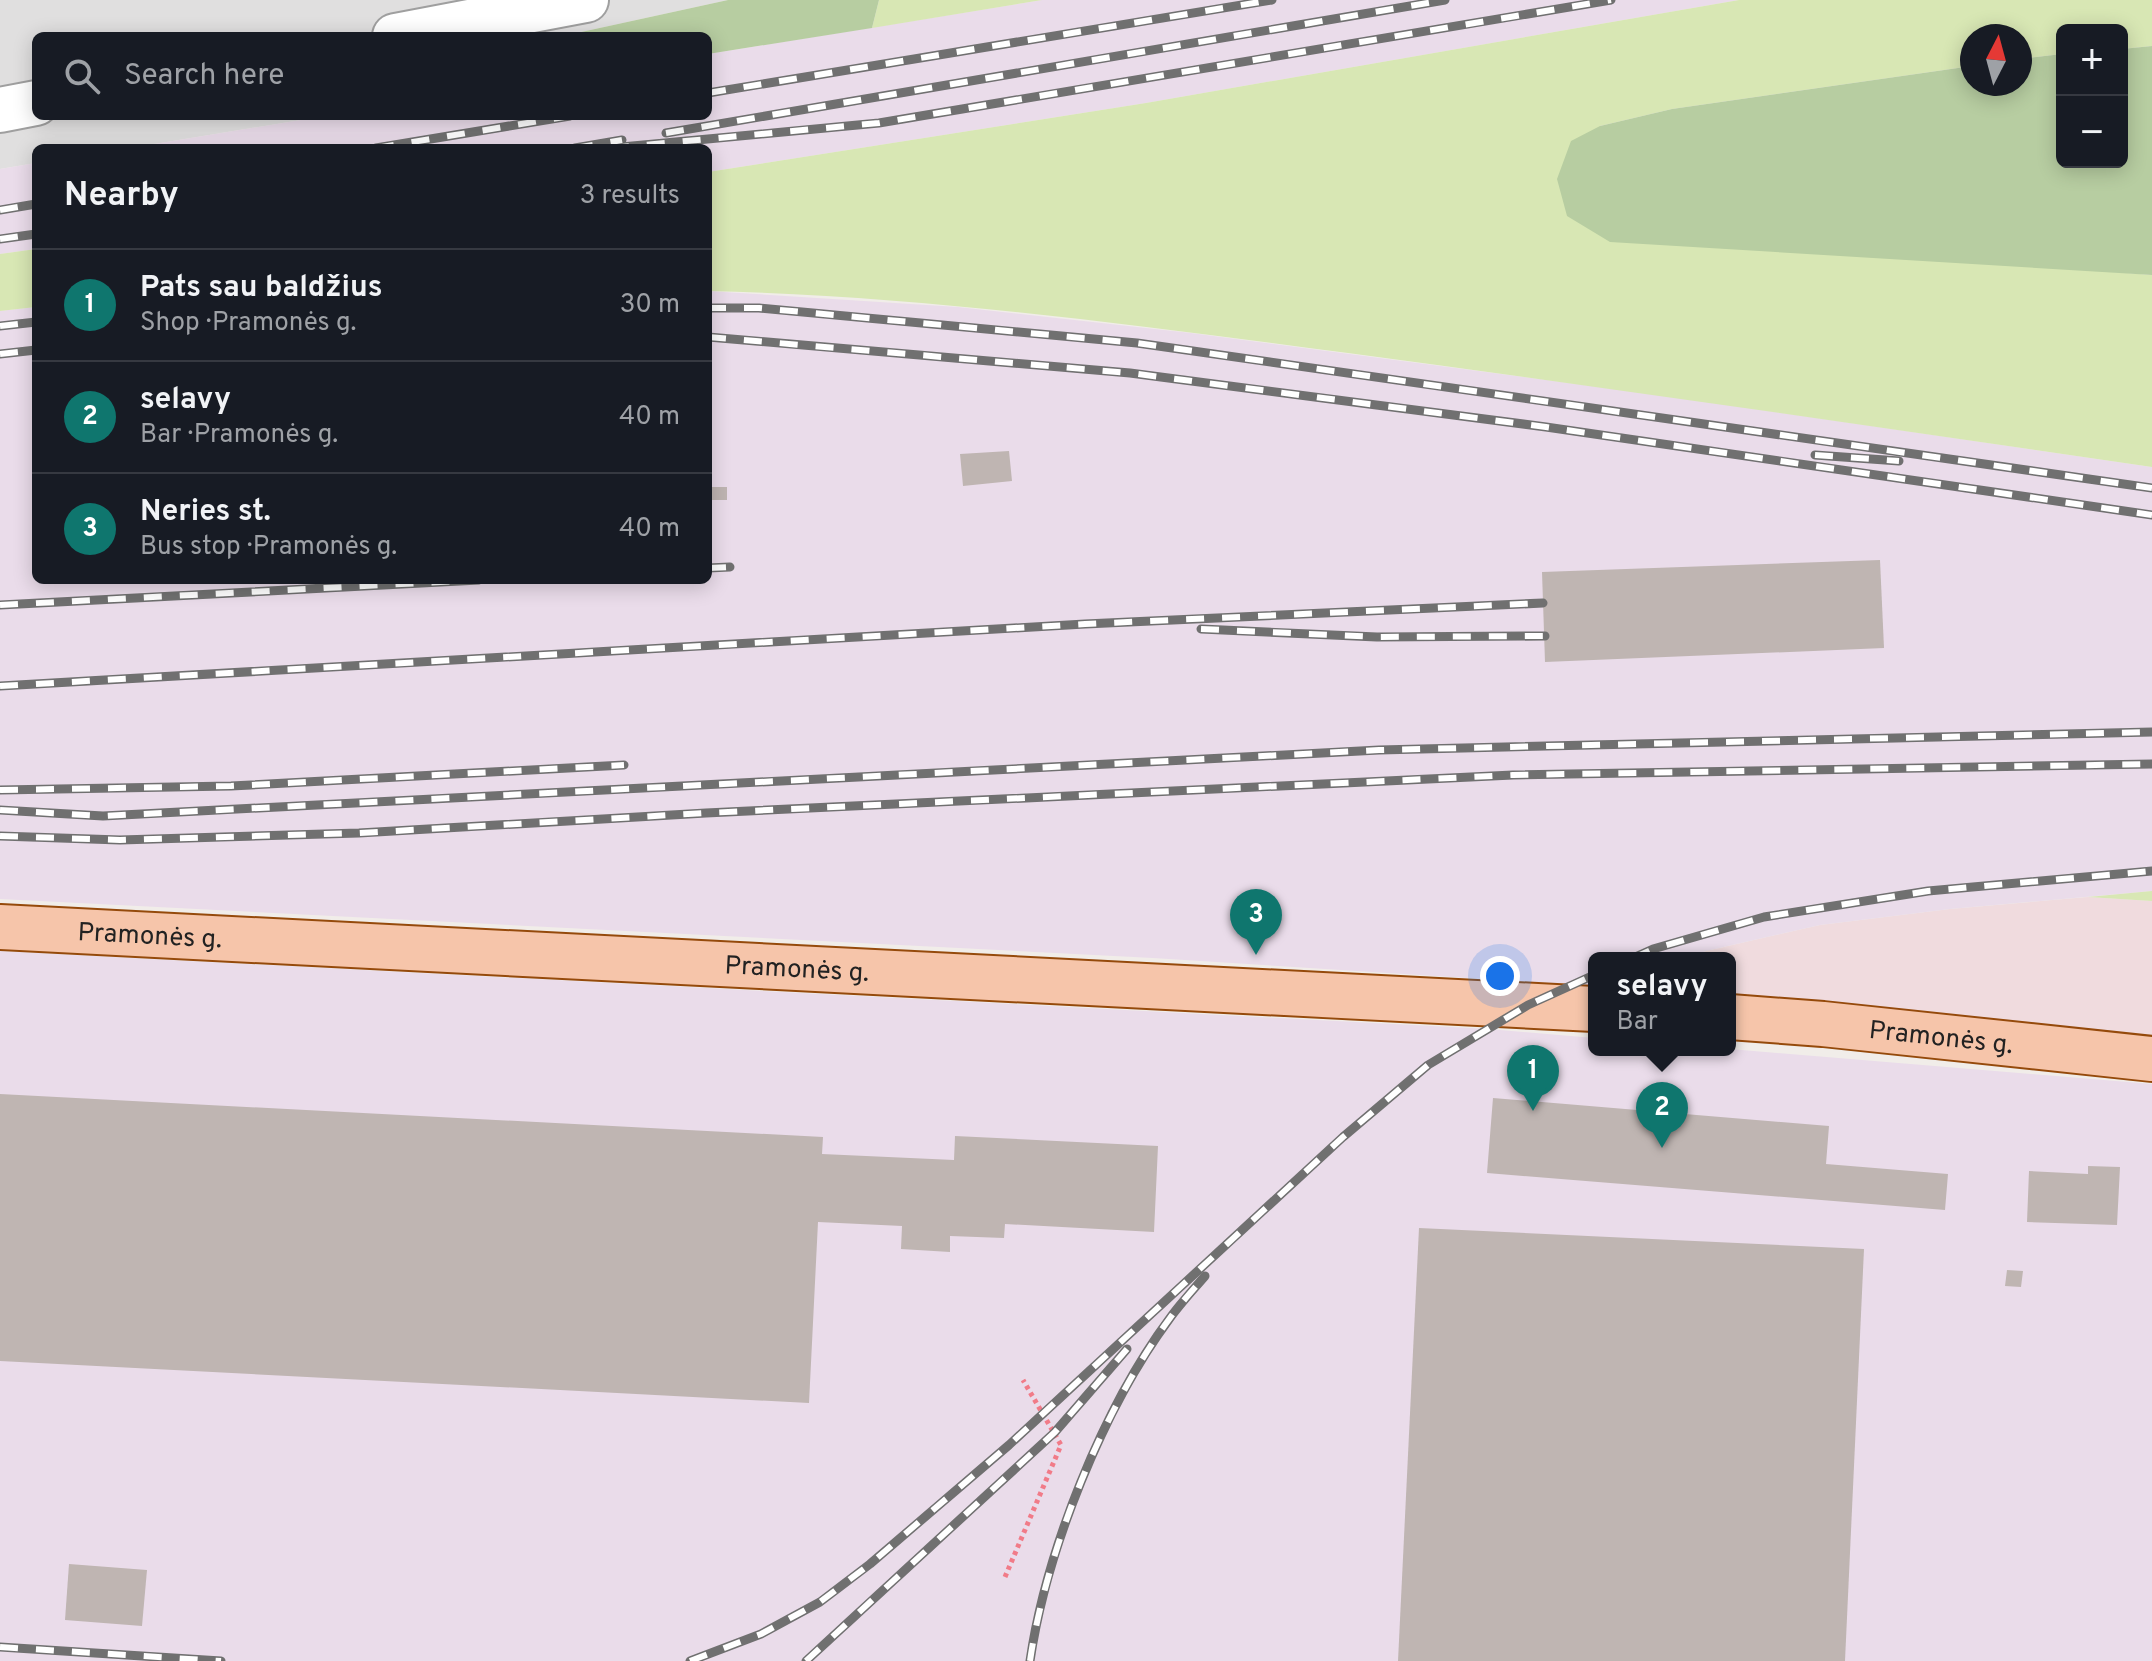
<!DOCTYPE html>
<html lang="en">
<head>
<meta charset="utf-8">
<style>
  :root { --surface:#171b24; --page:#242831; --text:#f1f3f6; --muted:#9ea1a6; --line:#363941; --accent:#0f766e }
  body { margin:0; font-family:Overpass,sans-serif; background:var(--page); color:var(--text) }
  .controls { position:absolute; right:24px; top:24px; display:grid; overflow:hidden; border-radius:12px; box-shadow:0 4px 20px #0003 }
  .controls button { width:72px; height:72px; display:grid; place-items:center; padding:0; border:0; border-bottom:2px solid var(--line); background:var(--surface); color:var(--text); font:40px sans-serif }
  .compass { position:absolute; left:1960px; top:24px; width:72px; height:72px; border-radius:50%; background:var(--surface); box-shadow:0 4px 20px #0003; rotate:6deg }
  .you { position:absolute; left:1500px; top:976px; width:28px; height:28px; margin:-20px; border:6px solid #fff; border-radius:50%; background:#1a73e8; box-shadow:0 0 0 12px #1a73e833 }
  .badge { display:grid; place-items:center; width:52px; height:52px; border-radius:50%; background:var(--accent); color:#fff; font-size:26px; font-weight:700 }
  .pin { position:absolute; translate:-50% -66px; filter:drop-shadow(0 2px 4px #0008) }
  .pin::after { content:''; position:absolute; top:42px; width:28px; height:24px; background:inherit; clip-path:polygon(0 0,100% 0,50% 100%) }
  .popup { position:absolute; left:1588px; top:952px; width:148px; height:104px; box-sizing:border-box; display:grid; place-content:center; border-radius:12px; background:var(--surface); filter:drop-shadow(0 2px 6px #0005); font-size:26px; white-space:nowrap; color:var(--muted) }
  .popup b { font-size:30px; color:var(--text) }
  .popup::after { content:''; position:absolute; left:50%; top:100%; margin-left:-16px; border:16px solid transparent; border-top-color:var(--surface) }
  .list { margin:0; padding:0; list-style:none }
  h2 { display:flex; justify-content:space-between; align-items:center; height:104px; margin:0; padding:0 32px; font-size:34px }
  h2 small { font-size:26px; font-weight:400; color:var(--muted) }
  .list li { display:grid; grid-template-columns:52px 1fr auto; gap:24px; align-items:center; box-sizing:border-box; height:112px; padding:0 32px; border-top:2px solid var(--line) }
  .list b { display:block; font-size:30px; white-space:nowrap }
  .list p { margin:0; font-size:26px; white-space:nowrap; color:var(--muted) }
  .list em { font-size:26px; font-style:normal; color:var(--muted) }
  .icon { flex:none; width:44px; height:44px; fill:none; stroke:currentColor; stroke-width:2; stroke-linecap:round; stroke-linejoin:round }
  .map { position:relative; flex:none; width:2152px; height:1661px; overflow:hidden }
  .search { position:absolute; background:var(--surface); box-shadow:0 4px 20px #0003; left:32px; top:32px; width:680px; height:88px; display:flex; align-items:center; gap:20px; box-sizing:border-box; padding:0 28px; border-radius:12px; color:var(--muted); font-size:30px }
  .panel { position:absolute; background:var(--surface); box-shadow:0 4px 20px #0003; left:32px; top:144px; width:680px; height:440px; border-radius:12px }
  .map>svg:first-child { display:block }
  .residential { fill:#e0dfdf }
  .commercial { fill:#f0dbde }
  .industrial { fill:#eadcea }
  .grass { fill:#d8e7b4 }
  .forest { fill:#b7cda1 }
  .building { fill:#bfb5b2 }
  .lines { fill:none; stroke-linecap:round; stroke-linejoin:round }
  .minor-casing { stroke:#9f9f9f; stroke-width:48 }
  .primary-casing { stroke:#954a0b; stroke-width:48 }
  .path { stroke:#f17b88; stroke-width:5; stroke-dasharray:4 4; stroke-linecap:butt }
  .minor { stroke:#fff; stroke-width:44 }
  .primary { stroke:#f6c5aa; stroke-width:44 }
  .rail-casing { stroke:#707070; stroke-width:9 }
  .rail { stroke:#fff; stroke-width:6; stroke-dasharray:18; stroke-linecap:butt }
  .labels { text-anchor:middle; stroke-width:6; stroke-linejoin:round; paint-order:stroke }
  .street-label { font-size:26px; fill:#222; stroke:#fff }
</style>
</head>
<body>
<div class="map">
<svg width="2152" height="1661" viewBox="0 0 2152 1661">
  <rect width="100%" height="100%" fill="#f1ede9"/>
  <path class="residential" d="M0 0H728L563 36H36V116H300L301 120 130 148H36V163L0 169Z"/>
  <path class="commercial" d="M2088 897 2152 901V1037L1730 998V958H1689L1706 951 1820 925 1950 909Z"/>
  <g class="industrial">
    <path d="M1042 0H1739L1146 103 708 172V148H130L325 116H708V54Z"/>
    <path d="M36 163V249L0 254V169Z"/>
    <path d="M708 291 958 307 1191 333 1646 393 2152 467V891L1950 909 1820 925 1706 951 1689 958H1594V986L1153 958 0 899V311L36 307V580H708Z"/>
    <path d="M0 951 1489 1029 1594 1038V1050L1730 1049 2152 1084V1661H0Z"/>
  </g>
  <g class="grass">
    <path d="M879 0H1042L872 28Z"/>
    <path d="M1739 0H2152V46L2122 49V30H2062V54L2020 59V36H1972V66L1672 109 1600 126 2114 272 2152 275V467C1884 428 1617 389 1348 353 1136 325 922 296 708 291V172L1146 103Z"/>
    <path d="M36 249V307L0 311V254Z"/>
    <path d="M2152 891V901L2088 897Z"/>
  </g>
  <g class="forest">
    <path d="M728 0H879L872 28 708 54V36H563Z"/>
    <path d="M2152 46V275L1610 242 1567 216 1557 179 1571 141 1600 126 1672 109 1972 66V84H2020V59L2062 54V162H2122V49Z"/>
  </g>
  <g class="building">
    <path d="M1009 451 1012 481 963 486 960 454Z"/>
    <rect x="708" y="487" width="19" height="13"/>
    <path d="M1880 560 1884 648 1545 662 1542 572Z"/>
    <path d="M0 1094 823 1137 822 1154 954 1160 955 1136 1158 1146 1154 1232 1005 1224 1004 1238 950 1236V1252L901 1249 902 1226 818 1222 809 1403 0 1361Z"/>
    <path d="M1493 1098 1829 1126 1826 1164 1948 1174 1945 1210 1487 1173Z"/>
    <path d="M2088 1166 2120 1167 2117 1225 2027 1222 2029 1171 2088 1174Z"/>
    <path d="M1419 1228 1864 1249 1845 1661H1398Z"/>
    <path d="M2007 1270 2023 1271 2021 1287 2005 1286Z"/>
    <path d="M69 1564 147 1570 142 1626 65 1620Z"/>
  </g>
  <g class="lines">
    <g class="minor-casing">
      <g id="minor">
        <path d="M395 36 586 0"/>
        <path d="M0 110 36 103"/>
      </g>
    </g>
    <g class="primary-casing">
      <g id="primary">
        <path id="s1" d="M0 927 1594 1009"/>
        <path id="s2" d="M1730 1017 1823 1024 2152 1059"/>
      </g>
    </g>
    <path class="path" d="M1005 1577 1061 1445 1023 1380"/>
    <use href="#minor" class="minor"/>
    <use href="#primary" class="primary"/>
    <g class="rail-casing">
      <g id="rail">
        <path d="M708 93 1272 0"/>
        <path d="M666 133 1445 0"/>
        <path d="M376 148 570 116"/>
        <path d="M575 148 622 140"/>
        <path d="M611 148 879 123 1611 0"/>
        <path d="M0 210 36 204"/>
        <path d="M0 239 36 234"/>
        <path d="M708 308H759L1137 343 2152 488"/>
        <path d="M0 326 36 322"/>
        <path d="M708 337 1130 373 1546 427 2152 515"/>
        <path d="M0 354 36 350"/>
        <path d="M1815 455 1899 461"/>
        <path d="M708 568 730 567"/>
        <path d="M0 605 479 580"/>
        <path d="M1201 629 1377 637 1545 636"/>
        <path d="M0 686 1085 624 1543 603"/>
        <path d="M0 790 231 786 624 765"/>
        <path d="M0 810 103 816 1379 750 2152 732"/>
        <path d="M0 836 120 840 359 833 706 813 1513 775 2152 764"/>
        <path d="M1633 958 1653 949 1764 917 1928 891 2152 871"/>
        <path d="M0 1647 221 1661"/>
        <path d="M690 1661 761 1634 820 1602 870 1564 1009 1445 1343 1137 1428 1065 1528 1005 1594 975"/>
        <path d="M806 1661 1055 1432 1127 1349"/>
        <path d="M1030 1661C1046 1551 1103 1408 1170 1318 1180 1304 1193 1290 1205 1276"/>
      </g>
    </g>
    <use href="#rail" class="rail"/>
  </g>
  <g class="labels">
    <g class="street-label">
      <text dy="9" stroke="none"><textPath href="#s1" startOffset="150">Pramonės g.</textPath></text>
      <text dy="9" stroke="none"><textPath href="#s1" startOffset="798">Pramonės g.</textPath></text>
      <text dy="9" stroke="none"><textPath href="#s2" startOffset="212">Pramonės g.</textPath></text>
    </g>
  </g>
</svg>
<div class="controls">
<button>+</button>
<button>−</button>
</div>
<svg class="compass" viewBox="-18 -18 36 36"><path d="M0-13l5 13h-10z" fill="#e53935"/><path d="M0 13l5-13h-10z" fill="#9ea1a6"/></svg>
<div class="you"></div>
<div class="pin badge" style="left:1533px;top:1111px">1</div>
<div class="pin badge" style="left:1662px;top:1148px">2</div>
<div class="popup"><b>selavy</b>Bar</div>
<div class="pin badge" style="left:1256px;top:955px">3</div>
<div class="search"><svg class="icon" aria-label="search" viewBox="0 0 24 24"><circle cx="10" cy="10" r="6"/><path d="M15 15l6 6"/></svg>Search here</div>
<section class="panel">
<h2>Nearby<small>3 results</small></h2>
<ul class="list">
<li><span class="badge">1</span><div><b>Pats sau baldžius</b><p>Shop · Pramonės g.</p></div><em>30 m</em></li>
<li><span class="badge">2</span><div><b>selavy</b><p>Bar · Pramonės g.</p></div><em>40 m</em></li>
<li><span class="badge">3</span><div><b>Neries st.</b><p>Bus stop · Pramonės g.</p></div><em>40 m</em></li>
</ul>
</section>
</div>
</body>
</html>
